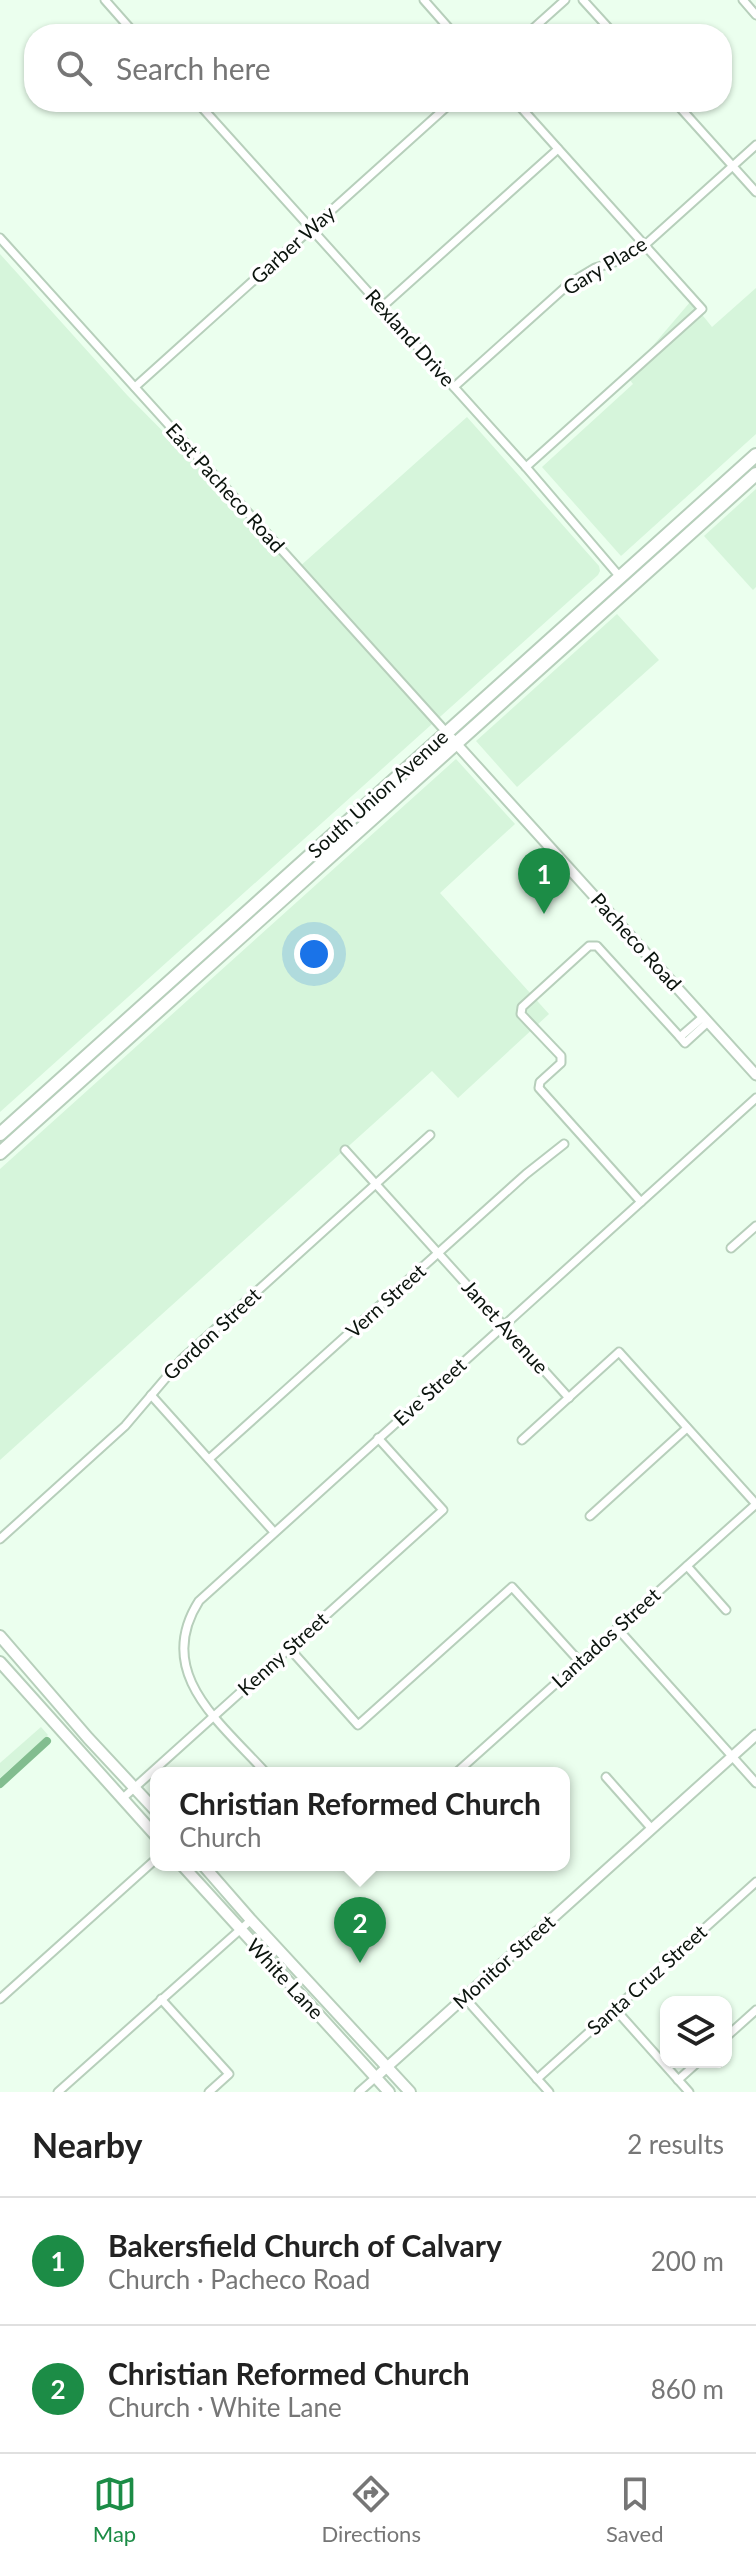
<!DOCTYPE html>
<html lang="en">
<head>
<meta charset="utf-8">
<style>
  :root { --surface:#fff; --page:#f2f2f2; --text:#222; --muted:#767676; --line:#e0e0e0; --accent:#1c8c46 }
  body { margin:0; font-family:Lato,sans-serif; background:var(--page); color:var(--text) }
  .controls { position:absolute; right:24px; bottom:24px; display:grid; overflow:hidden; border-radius:16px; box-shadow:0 2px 6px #0004 }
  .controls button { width:72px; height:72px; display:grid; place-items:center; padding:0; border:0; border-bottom:2px solid var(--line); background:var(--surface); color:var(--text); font:40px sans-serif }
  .you { position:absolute; left:314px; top:954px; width:28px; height:28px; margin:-20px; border:6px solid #fff; border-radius:50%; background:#1a73e8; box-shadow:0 0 0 12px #1a73e833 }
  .badge { display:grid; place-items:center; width:52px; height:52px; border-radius:50%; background:var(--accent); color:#fff; font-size:26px; font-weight:700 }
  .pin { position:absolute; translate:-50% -66px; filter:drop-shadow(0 2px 4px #0008) }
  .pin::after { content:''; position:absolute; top:42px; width:28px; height:24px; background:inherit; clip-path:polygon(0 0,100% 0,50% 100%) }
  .popup { position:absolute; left:150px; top:1767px; width:420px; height:104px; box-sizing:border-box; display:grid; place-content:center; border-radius:16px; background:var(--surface); filter:drop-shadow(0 2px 6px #0005); font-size:26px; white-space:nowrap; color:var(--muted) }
  .popup b { font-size:30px; color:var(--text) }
  .popup::after { content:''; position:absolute; left:50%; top:100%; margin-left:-16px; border:16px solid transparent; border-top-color:var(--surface) }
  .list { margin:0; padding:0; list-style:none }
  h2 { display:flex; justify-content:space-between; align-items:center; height:104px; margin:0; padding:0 32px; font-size:34px }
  h2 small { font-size:26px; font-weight:400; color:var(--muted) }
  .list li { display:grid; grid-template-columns:52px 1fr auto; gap:24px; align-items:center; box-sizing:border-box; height:128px; padding:0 32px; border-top:2px solid var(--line) }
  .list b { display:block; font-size:30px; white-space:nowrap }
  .list p { margin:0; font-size:26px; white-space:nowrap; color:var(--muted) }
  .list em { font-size:26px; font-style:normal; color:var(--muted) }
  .icon { flex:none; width:44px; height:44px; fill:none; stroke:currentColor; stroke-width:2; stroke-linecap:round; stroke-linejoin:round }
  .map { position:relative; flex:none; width:756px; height:2092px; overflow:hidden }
  .search { position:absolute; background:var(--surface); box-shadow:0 2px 6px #0004; left:24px; right:24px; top:24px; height:88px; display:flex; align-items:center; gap:20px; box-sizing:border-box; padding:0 28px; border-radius:32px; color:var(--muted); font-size:30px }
  .sheet { height:360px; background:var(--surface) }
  nav { display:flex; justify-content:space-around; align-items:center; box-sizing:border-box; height:112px; border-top:2px solid var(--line); background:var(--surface); font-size:22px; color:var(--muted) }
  nav a { display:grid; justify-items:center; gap:4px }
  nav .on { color:var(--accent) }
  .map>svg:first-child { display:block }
  .built { fill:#d6f5db }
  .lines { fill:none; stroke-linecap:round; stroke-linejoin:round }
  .canal { stroke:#82bd8f; stroke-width:8 }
  .minor-casing { stroke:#b7cfbb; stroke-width:11 }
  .tertiary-casing { stroke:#b7cfbb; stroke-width:13 }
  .secondary-casing { stroke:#b7cfbb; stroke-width:14 }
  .primary-casing { stroke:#b7cfbb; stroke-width:16 }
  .minor { stroke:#fff; stroke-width:7 }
  .tertiary { stroke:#fff; stroke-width:9 }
  .secondary { stroke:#fff; stroke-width:10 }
  .primary { stroke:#fff; stroke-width:12 }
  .labels { text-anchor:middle; stroke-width:7; stroke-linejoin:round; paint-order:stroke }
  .street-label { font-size:20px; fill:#0b140d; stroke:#fff }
</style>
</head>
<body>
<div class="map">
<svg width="756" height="2092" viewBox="0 0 756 2092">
  <rect width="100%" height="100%" fill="#ebffee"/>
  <g class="built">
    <path d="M0 254 127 395 298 568 467 417 599 566 600 571 598 575 0 1112Z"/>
    <path d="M756 288V434L621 556 542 467 633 384 627 376 691 301 712 327Z"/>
    <path d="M756 489V587L753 590 704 536Z"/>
    <path d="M617 614 659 660 517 787 476 741Z"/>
    <path d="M456 759 515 824 440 893 549 1014 458 1098 432 1071 0 1460V1169Z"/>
    <path d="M41 1727 48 1735 0 1778V1763Z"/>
  </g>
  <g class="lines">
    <path class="canal" d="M0 1784 47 1741"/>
    <g class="minor-casing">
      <g id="minor">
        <path d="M105 0 135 34"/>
        <path d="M424 0 454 34"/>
        <path d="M583 0 614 34"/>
        <path d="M743 0 756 15"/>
        <path d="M527 34 565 0"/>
        <path d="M197 102 526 467 620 577"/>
        <path d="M516 102 702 309 526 467"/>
        <path d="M675 102 756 192"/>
        <path d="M0 238 447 733"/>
        <path d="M382 307 558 149"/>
        <path d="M135 387 452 102"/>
        <path d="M454 387 570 283 595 268 624 259 645 245 756 145"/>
        <path d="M703 1017 680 1037 685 1043 708 1022"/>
        <path d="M345 1150 569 1398"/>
        <path d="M641 1202 539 1088 540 1082 561 1063V1056L521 1014 522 1007 589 946H597L680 1037"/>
        <path d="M731 1248 756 1226"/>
        <path d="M151 1395 274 1532"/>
        <path d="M522 1440 619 1352 756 1504"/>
        <path d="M209 1459 526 1174 564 1144"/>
        <path d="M590 1516 687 1428"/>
        <path d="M0 1539 125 1426 182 1359 430 1135"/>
        <path d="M687 1566 726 1610"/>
        <path d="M617 1628 756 1783"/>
        <path d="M289 1648 358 1725 512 1587 580 1662"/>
        <path d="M266 1773C221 1723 153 1673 199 1601L756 1098"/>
        <path d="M456 1773 756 1504"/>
        <path d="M606 1777 652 1829"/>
        <path d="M123 1798 443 1510 378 1438"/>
        <path d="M349 1865 351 1867 354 1865"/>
        <path d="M464 1997 549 2092"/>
        <path d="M0 1999 156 1859"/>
        <path d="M161 1999 229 2074 209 2092"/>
        <path d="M615 2009 689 2092"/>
        <path d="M726 2037 756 2010"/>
        <path d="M537 2079 756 1882"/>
        <path d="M678 2080 698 2062"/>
        <path d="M58 2092 251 1920"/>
        <path d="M359 2092 376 2077"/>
      </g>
    </g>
    <g class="tertiary-casing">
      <g id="tertiary">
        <path d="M451 738 756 1075"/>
        <path d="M376 2077 756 1735"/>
      </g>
    </g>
    <g class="secondary-casing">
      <g id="secondary">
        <path d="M0 1636 88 1738 156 1811"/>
        <path d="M0 1662 156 1836"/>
        <path d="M182 1865 389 2092"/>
        <path d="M203 1865 251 1920 410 2092"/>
      </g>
    </g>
    <g class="primary-casing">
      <g id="primary">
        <path d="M0 1134 756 455"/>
        <path d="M0 1153 756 474"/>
      </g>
    </g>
    <use href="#minor" class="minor"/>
    <use href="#tertiary" class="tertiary"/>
    <use href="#secondary" class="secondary"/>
    <use href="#primary" class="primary"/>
  </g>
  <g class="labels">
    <g class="street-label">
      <text transform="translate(293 245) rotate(-42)" y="7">Garber Way</text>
      <text transform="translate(605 266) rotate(-31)" y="7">Gary Place</text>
      <text transform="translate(410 338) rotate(48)" y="7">Rexland Drive</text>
      <text transform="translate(225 488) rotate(48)" y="7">East Pacheco Road</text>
      <text transform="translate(378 794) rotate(-42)" y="7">South Union Avenue</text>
      <text transform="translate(636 942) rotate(48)" y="7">Pacheco Road</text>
      <text transform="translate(386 1301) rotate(-42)" y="7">Vern Street</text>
      <text transform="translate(505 1327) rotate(48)" y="7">Janet Avenue</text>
      <text transform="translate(212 1334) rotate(-43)" y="7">Gordon Street</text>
      <text transform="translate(430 1392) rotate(-42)" y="7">Eve Street</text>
      <text transform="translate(606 1638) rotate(-42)" y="7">Lantados Street</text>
      <text transform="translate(283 1654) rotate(-42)" y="7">Kenny Street</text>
      <text transform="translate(504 1962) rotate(-42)" y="7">Monitor Street</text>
      <text transform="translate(285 1979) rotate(47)" y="7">White Lane</text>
      <text transform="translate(647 1980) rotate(-42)" y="7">Santa Cruz Street</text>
    </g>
  </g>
</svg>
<div class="controls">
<button><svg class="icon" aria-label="layers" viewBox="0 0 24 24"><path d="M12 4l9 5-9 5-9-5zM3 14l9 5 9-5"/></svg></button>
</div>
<div class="you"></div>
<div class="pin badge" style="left:544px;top:914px">1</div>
<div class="pin badge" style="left:360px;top:1963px">2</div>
<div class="popup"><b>Christian Reformed Church</b>Church</div>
<div class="search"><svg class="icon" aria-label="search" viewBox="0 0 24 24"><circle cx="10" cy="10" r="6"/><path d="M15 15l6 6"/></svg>Search here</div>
</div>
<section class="sheet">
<h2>Nearby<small>2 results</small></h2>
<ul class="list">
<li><span class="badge">1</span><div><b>Bakersfield Church of Calvary</b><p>Church · Pacheco Road</p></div><em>200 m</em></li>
<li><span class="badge">2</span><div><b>Christian Reformed Church</b><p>Church · White Lane</p></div><em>860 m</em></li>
</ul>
</section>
<nav>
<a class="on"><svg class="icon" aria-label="map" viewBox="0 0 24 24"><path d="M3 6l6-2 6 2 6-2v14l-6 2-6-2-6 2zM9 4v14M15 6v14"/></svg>Map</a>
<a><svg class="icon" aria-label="directions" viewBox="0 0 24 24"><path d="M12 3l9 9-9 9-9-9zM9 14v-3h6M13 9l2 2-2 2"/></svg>Directions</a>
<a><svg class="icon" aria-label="saved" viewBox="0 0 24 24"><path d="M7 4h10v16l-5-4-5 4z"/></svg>Saved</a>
</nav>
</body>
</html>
